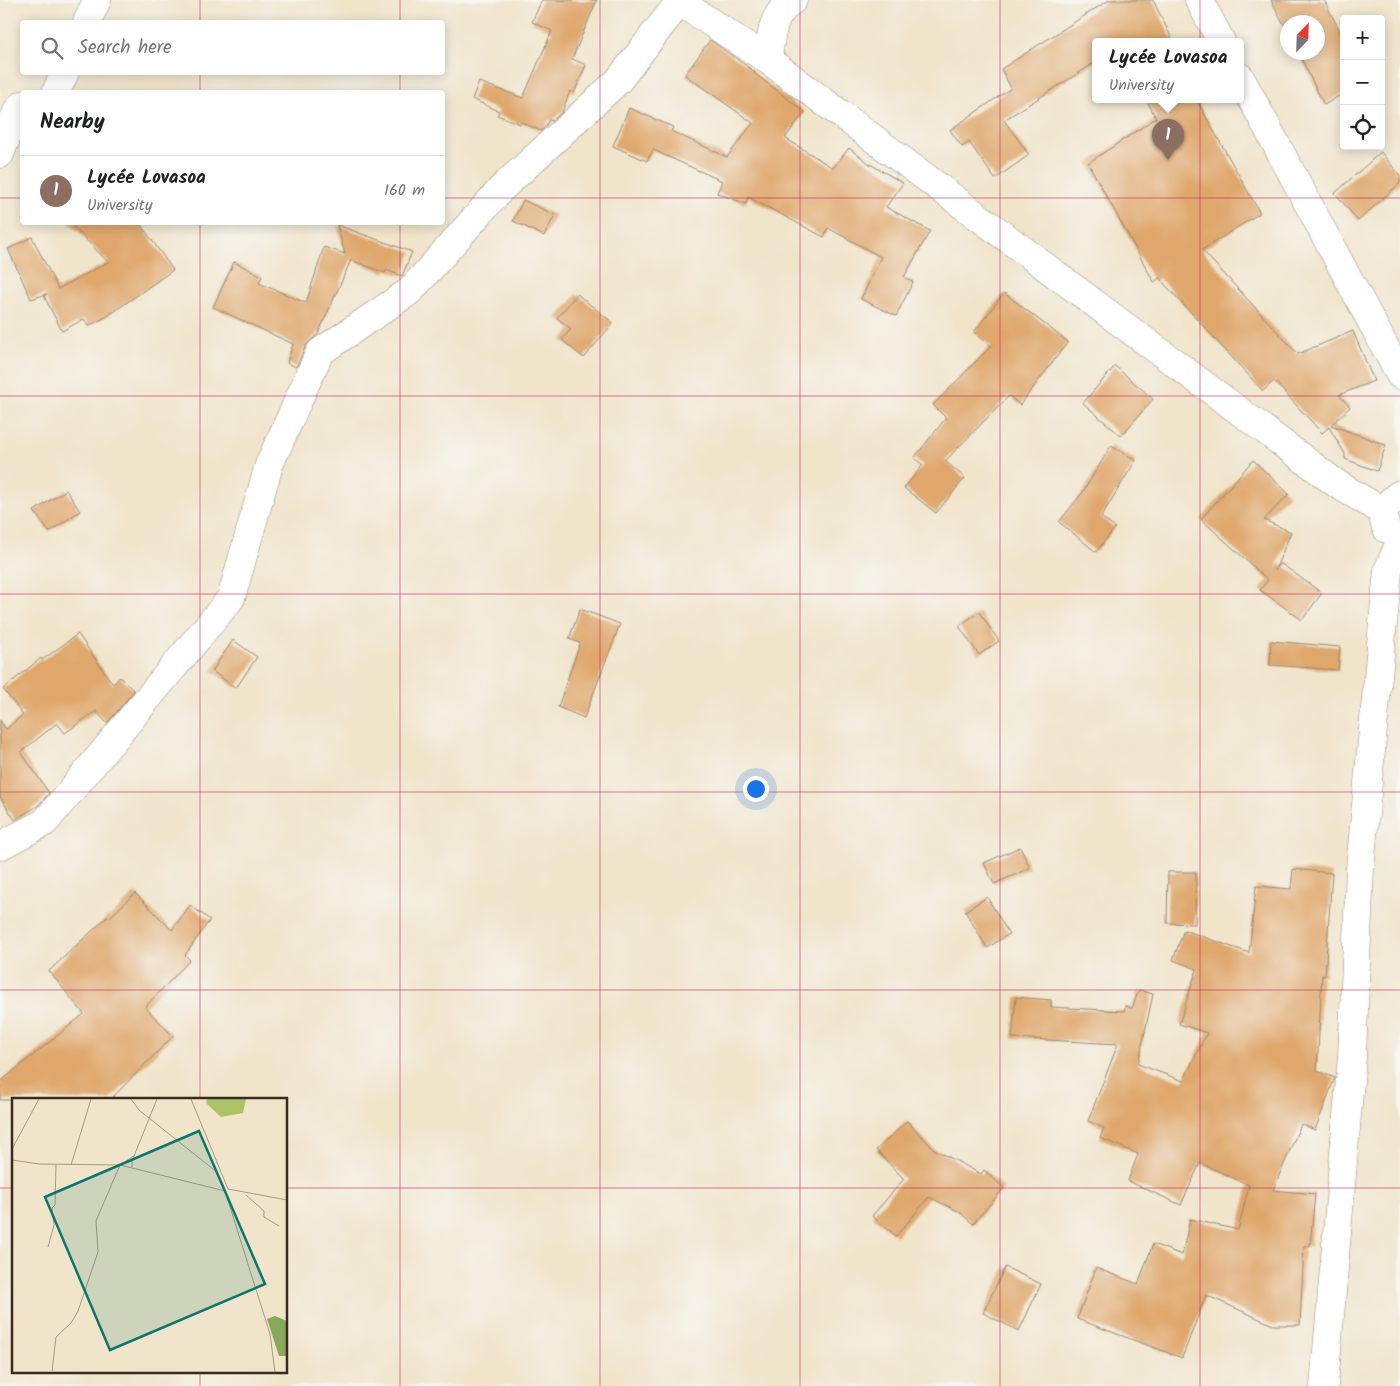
<!DOCTYPE html>
<html lang="en">
<head>
<meta charset="utf-8">
<style>
  :root { --surface:#fff; --page:#f2f2f2; --text:#202124; --muted:#757577; --line:#e0e0e0; --accent:#ea580c }
  body { margin:0; font-family:Kalam,sans-serif; background:var(--page); color:var(--text) }
  .controls { position:absolute; right:15px; top:15px; display:grid; overflow:hidden; border-radius:5px; box-shadow:0 2px 12px #0003 }
  .controls button { width:45px; height:45px; display:grid; place-items:center; padding:0; border:0; border-bottom:1px solid var(--line); background:var(--surface); color:var(--text); font:25px sans-serif }
  .compass { position:absolute; left:1280px; top:15px; width:45px; height:45px; border-radius:50%; background:var(--surface); box-shadow:0 2px 12px #0003; rotate:23deg }
  .you { position:absolute; left:755px; top:788px; width:18px; height:18px; margin:-12px; border:4px solid #fff; border-radius:50%; background:#1a73e8; box-shadow:0 0 0 8px #1a73e833 }
  .badge { display:grid; place-items:center; width:32px; height:32px; border-radius:50%; background:var(--accent); color:#fff; font-size:16px; font-weight:700 }
  .pin { position:absolute; translate:-50% -41px; filter:drop-shadow(0 1px 2px #0008) }
  .pin::after { content:''; position:absolute; top:26px; width:18px; height:15px; background:inherit; clip-path:polygon(0 0,100% 0,50% 100%) }
  .popup { position:absolute; left:1092px; top:38px; width:152px; height:65px; box-sizing:border-box; display:grid; place-content:center; border-radius:5px; background:var(--surface); filter:drop-shadow(0 1px 4px #0005); font-size:16px; white-space:nowrap; color:var(--muted) }
  .popup b { font-size:19px; color:var(--text) }
  .popup::after { content:''; position:absolute; left:50%; top:100%; margin-left:-10px; border:10px solid transparent; border-top-color:var(--surface) }
  .list { margin:0; padding:0; list-style:none }
  h2 { display:flex; justify-content:space-between; align-items:center; height:65px; margin:0; padding:0 20px; font-size:21px }
  h2 small { font-size:16px; font-weight:400; color:var(--muted) }
  .list li { display:grid; grid-template-columns:32px 1fr auto; gap:15px; align-items:center; box-sizing:border-box; height:70px; padding:0 20px; border-top:1px solid var(--line) }
  .list b { display:block; font-size:19px; white-space:nowrap }
  .list p { margin:0; font-size:16px; white-space:nowrap; color:var(--muted) }
  .list em { font-size:16px; font-style:normal; color:var(--muted) }
  .icon { flex:none; width:28px; height:28px; fill:none; stroke:currentColor; stroke-width:2; stroke-linecap:round; stroke-linejoin:round }
  .map { position:relative; flex:none; width:1400px; height:1386px; overflow:hidden }
  .search { position:absolute; background:var(--surface); box-shadow:0 2px 12px #0003; left:20px; top:20px; width:425px; height:55px; display:flex; align-items:center; gap:12px; box-sizing:border-box; padding:0 18px; border-radius:5px; color:var(--muted); font-size:19px }
  .panel { position:absolute; background:var(--surface); box-shadow:0 2px 12px #0003; left:20px; top:90px; width:425px; height:135px; border-radius:5px }
  .map>svg:first-child { display:block }
  .building { fill:#dfa76c }
  .lines { fill:none; stroke-linecap:round; stroke-linejoin:round }
  .minor-casing { stroke:#968774; stroke-width:29 }
  .tertiary-casing { stroke:#968774; stroke-width:29 }
  .minor { stroke:#fff; stroke-width:28 }
  .tertiary { stroke:#fff; stroke-width:28 }
  .grid { fill:none; stroke:#c2185b; stroke-width:1; stroke-opacity:0.55 }
  .inset-road { fill:none; stroke:#a89a85; stroke-width:1 }
  .view { fill:#0f766e; fill-opacity:0.15; stroke:#0f766e; stroke-width:2.5 }
  .inset-edge { fill:none; stroke:#3b2a1e; stroke-width:2.5 }
</style>
</head>
<body>
<div class="map">
<svg width="1400" height="1386" viewBox="0 0 1400 1386">
  <rect width="100%" height="100%" fill="#f6f6f2"/>
  <filter id="ink" filterUnits="userSpaceOnUse"><feTurbulence type="fractalNoise" baseFrequency=".02" numOctaves="2"/><feDisplacementMap in="SourceGraphic" scale="10" xChannelSelector="R" yChannelSelector="G"/><feConvolveMatrix kernelMatrix="1 2 1 2 8 2 1 2 1" color-interpolation-filters="sRGB"/></filter>
  <filter id="wash" filterUnits="userSpaceOnUse"><feTurbulence type="fractalNoise" baseFrequency=".0096" numOctaves="4" result="noise"/><feDisplacementMap in="SourceGraphic" scale="20" xChannelSelector="R" yChannelSelector="G"/><feGaussianBlur stdDeviation="1.12" result="paint"/><feColorMatrix in="noise" values="0 0 0 0 0 0 0 0 0 0 0 0 0 0 0 0 0 1.4 0 .05"/><feComposite in="paint" operator="in"/></filter>
  <g filter="url(#wash)">
    <rect width="100%" height="100%" fill="#f0e4ca"/>
    <g id="blocks">
      <g class="building">
        <path d="M542 0H597L572 59 586 65 574 93 570 91 562 112 552 121 549 120 545 127 541 131 521 122 520 124 497 115 499 111 472 99 479 82 523 98 552 31 532 22Z"/>
        <path d="M1109 0H1153L1173 41H1096V62L1004 120 1029 155 995 179 969 142 962 147 950 130 1011 88 1001 69Z"/>
        <path d="M1271 0H1324L1344 39V93L1324 105 1298 52H1318V22H1288V32Z"/>
        <path d="M710 40 755 72 754 73 805 112 785 138 833 168 849 148 870 164 903 183 886 207 930 231 904 277 913 282 896 316 861 299 881 257 828 228 824 237 748 197 746 204 717 193 722 181 653 150 647 161 613 146 629 108 673 127 671 131 727 157 753 123 685 75Z"/>
        <path d="M1146 99H1196L1260 213 1202 250 1298 354 1353 331 1374 381 1339 395 1350 407 1331 425 1386 445 1377 471 1345 459V454L1329 427 1322 433 1274 381 1263 391 1159 278 1154 282 1088 163 1156 118Z"/>
        <path d="M1381 152 1400 176V183L1358 221 1335 193Z"/>
        <path d="M523 200 555 215 544 236 513 221Z"/>
        <path d="M69 222H139L173 270 106 317 88 326 84 319 62 331 44 296 47 294 31 299 8 249 32 237 58 289 108 262Z"/>
        <path d="M337 225 412 252 402 276 386 270 385 273 351 260 318 334 306 345 296 367 287 363 293 344 213 307 234 262 262 276 259 283 306 303 324 247 345 254Z"/>
        <path d="M1004 293 1068 342 1020 405 1009 396 945 461 965 478 936 513 904 488 923 465 914 458 946 418 933 405 991 346 974 332Z"/>
        <path d="M577 294 613 323 584 358 562 340 571 329 557 318Z"/>
        <path d="M1115 366 1153 399 1121 436 1083 403Z"/>
        <path d="M1111 446 1136 460 1101 517 1115 528 1096 552 1059 522 1083 492Z"/>
        <path d="M1253 460 1289 494 1264 520 1291 532 1275 570 1280 563 1322 593 1302 620 1260 590 1268 580 1201 519Z"/>
        <path d="M66 490 80 511 49 532 34 511Z"/>
        <path d="M580 609 620 624 584 718 558 707 580 643 569 639Z"/>
        <path d="M979 612 999 641 979 655 959 626Z"/>
        <path d="M78 634 113 684 120 677 134 691 107 723 96 711 65 733 57 723 21 752 49 793 39 805 15 820 0 797V720L6 729 23 715 3 689 41 658 42 660Z"/>
        <path d="M233 640 257 657 236 688 212 671Z"/>
        <path d="M1271 641 1340 647 1338 670 1270 665Z"/>
        <path d="M1020 847 1030 868 994 884 984 863Z"/>
        <path d="M1293 869 1332 873 1325 976 1322 975 1317 1071 1335 1078 1334 1080 1315 1130 1301 1124 1273 1190 1315 1194 1310 1246H1304L1300 1325H1273L1206 1295 1182 1358 1077 1319 1096 1268 1138 1284 1153 1244 1182 1255 1190 1219 1238 1230 1249 1185 1200 1163 1181 1205 1128 1181 1138 1154 1100 1138 1104 1128 1088 1121 1118 1044 1012 1038 1016 997 1051 1000V1007L1124 1011 1125 1006 1132 1008 1139 990 1153 994 1138 1064 1183 1081 1207 1033 1179 1024 1197 969 1173 960 1184 930 1249 953 1256 886 1291 889Z"/>
        <path d="M1168 872H1196L1195 924 1167 923Z"/>
        <path d="M135 893 172 930 190 905 210 920 185 955 190 960 145 1007 173 1036 110 1100H0V1082L84 1014 49 971 108 916 109 918Z"/>
        <path d="M987 897 1009 934 987 948 965 911Z"/>
        <path d="M907 1121 934 1149 981 1174 984 1170 1004 1188 973 1224 958 1211 929 1197 896 1236 872 1216 904 1179 876 1150Z"/>
        <path d="M1005 1267 1041 1284 1019 1331 983 1313Z"/>
      </g>
    </g>
  </g>
  <g filter="url(#ink)">
    <use href="#blocks" fill-opacity="0" stroke="#968774" stroke-width="1"/>
    <g class="lines">
      <g class="minor-casing">
        <g id="minor">
          <path d="M1199 0 1221 41"/>
          <path d="M87 22 97 0"/>
          <path d="M1240 77 1400 375"/>
          <path d="M56 92 65 72"/>
          <path d="M0 154 18 109 22 105"/>
          <path d="M0 846 45 822 231 598 269 465 320 352 410 291 501 189 618 81 680 1"/>
        </g>
      </g>
      <g class="tertiary-casing">
        <g id="tertiary">
          <path d="M677 0 768 60 1337 484 1384 512"/>
          <path d="M768 60C771 35 771 16 793 0"/>
          <path d="M1387 529C1379 515 1388 501 1400 494"/>
          <path d="M1324 1386 1352 1057 1360 868 1388 570 1400 542"/>
        </g>
      </g>
      <use href="#minor" class="minor"/>
      <use href="#tertiary" class="tertiary"/>
    </g>
  </g>
  <path class="grid" d="M200 0V22M400 0V22M600 0V1386M800 0V1386M1000 0V1386M1200 0V1386M200 72V92M400 72V92M0 198H22M442 198H1400M200 222V1100M400 222V1386M0 396H1400M0 594H1400M0 792H1400M0 990H1400M0 1188H14M286 1188H1400M200 1372V1386"/>
  <g transform="translate(12 1098)">
    <rect width="275" height="275" fill="#f0e4ca"/>
    <path d="M195 1H234L231 15 209 19 194 5Z" fill="#acc267"/>
    <path d="M263 218 275 223V258H267L255 221Z" fill="#89a85c"/>
    <path class="inset-road" d="M119 1 127 12 206 75M179 1 216 91 275 102M0 51 27 1M0 62 27 66 108 67 213 93 258 236 263 274M59 67 79 1M120 69V63L145 1M234 97 252 113V119L267 128M36 149 42 127 40 110 43 107 44 66M40 273 44 239 59 225 66 213 86 154 84 123 108 67 123 57"/>
    <path class="view" d="M187 33 253 186 98 252 33 99Z"/>
    <rect width="275" height="275" class="inset-edge"/>
  </g>
</svg>
<div class="controls">
<button>+</button>
<button>−</button>
<button><svg class="icon" aria-label="locate" viewBox="0 0 24 24"><circle cx="12" cy="12" r="6"/><path d="M12 2v4M12 18v4M2 12h4M18 12h4"/></svg></button>
</div>
<svg class="compass" viewBox="-18 -18 36 36"><path d="M0-13l5 13h-10z" fill="#e53935"/><path d="M0 13l5-13h-10z" fill="#757577"/></svg>
<div class="you"></div>
<div class="pin badge" style="left:1168px;top:160px;background:#8d6e63">1</div>
<div class="popup"><b>Lycée Lovasoa</b>University</div>
<div class="search"><svg class="icon" aria-label="search" viewBox="0 0 24 24"><circle cx="10" cy="10" r="6"/><path d="M15 15l6 6"/></svg>Search here</div>
<section class="panel">
<h2>Nearby<small></small></h2>
<ul class="list">
<li><span class="badge" style="background:#8d6e63">1</span><div><b>Lycée Lovasoa</b><p>University</p></div><em>160 m</em></li>
</ul>
</section>
</div>
</body>
</html>
